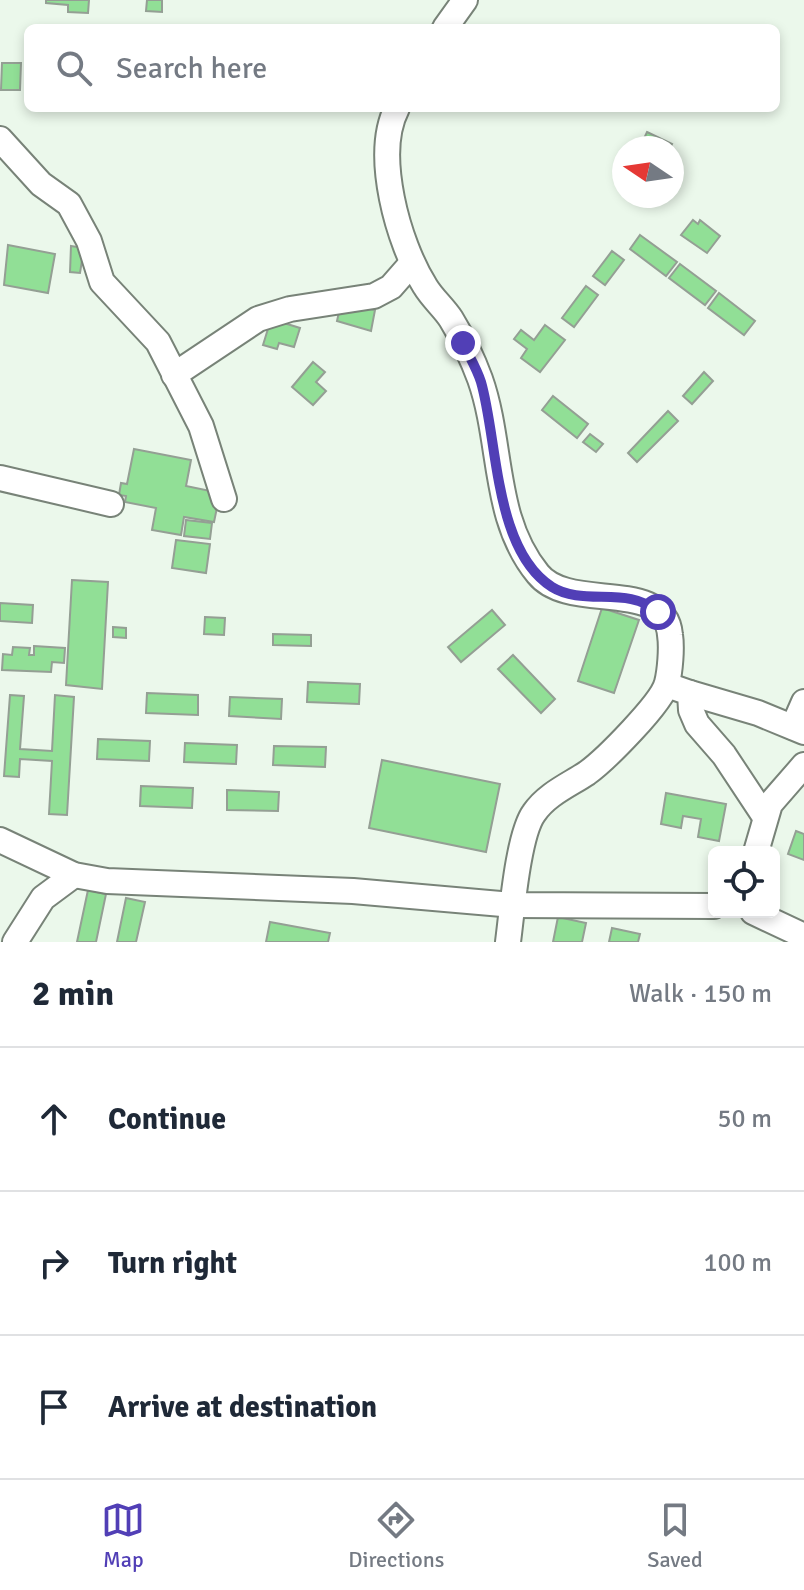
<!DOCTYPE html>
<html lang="en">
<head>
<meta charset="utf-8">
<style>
  :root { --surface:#fff; --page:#f6f6f7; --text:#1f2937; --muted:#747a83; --line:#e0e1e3; --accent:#513fb6 }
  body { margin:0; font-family:Signika,sans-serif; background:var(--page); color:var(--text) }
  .controls { position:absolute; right:24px; bottom:24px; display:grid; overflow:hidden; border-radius:12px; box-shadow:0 4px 12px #0003 }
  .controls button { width:72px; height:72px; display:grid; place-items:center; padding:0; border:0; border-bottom:2px solid var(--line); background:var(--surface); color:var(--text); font:40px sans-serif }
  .compass { position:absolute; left:612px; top:136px; width:72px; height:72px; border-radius:50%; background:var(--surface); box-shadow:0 4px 12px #0003; rotate:283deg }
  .stop { position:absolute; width:24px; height:24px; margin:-18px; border:6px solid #513fb6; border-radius:50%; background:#fff }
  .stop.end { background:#513fb6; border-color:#fff; box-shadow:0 2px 8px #0008 }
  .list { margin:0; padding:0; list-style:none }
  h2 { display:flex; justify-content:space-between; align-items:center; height:104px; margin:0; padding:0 32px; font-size:34px }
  h2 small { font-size:26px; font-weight:400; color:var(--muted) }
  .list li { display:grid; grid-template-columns:52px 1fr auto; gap:24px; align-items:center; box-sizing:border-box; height:144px; padding:0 32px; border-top:2px solid var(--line) }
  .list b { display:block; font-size:30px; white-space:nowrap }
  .list em { font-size:26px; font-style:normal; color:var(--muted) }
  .icon { flex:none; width:44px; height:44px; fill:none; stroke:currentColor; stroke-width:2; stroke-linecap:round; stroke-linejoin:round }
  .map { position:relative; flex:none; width:804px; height:942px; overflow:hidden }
  .search { position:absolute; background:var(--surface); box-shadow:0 4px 12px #0003; left:24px; right:24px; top:24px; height:88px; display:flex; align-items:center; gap:20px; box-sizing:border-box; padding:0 28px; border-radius:12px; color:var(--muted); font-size:30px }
  .sheet { height:536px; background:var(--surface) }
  nav { display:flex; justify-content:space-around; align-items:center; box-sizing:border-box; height:112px; border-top:2px solid var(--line); background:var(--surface); font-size:22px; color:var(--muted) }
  nav a { display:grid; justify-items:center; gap:4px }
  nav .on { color:var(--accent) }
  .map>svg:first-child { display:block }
  .building { fill:#91df96; stroke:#949f94; stroke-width:2 }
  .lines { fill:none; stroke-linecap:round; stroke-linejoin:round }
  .minor-casing { stroke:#788378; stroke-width:28 }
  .minor { stroke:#fff; stroke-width:24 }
  .route { stroke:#513fb6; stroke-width:10 }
</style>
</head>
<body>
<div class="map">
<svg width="804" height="942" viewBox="0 0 804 942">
  <rect width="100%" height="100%" fill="#ebf8eb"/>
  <g class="building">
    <path d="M46 0H89L88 13 68 12V5L46 3Z"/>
    <path d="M147 0H162V12L146 11Z"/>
    <path d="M2 63H21L20 90H1Z"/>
    <path d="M647 132 672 144 670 148 641 145Z"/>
    <path d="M693 220 698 224 700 220 720 236 707 253 681 235Z"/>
    <path d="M640 235 677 262 666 276 630 249Z"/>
    <path d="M8 245 55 254 48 293 4 285Z"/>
    <path d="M71 246 84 248 80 273 70 272Z"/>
    <path d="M612 251 624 260 605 285 593 276Z"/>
    <path d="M680 264 716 291 705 305 669 278Z"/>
    <path d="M586 286 598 295 574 327 562 318Z"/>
    <path d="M719 293 755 321 744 335 708 308Z"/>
    <path d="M341 303 375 310 371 331 337 321Z"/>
    <path d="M271 319 300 328 294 347 279 343 277 349 263 345Z"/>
    <path d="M545 325 565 340 540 372 521 358 527 349 514 339 521 330 534 340Z"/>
    <path d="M313 362 325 372 316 382 326 391 313 405 292 387Z"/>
    <path d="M704 372 713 381 692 404 683 396Z"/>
    <path d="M553 396 588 424 577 438 542 410Z"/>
    <path d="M668 411 678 421 637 462 628 453Z"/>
    <path d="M590 434 603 444 596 452 583 442Z"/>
    <path d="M134 449 191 460 186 486 220 493 214 522 184 517 181 535 152 530 156 508 125 502 126 496 119 495 121 483 127 484Z"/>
    <path d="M186 520 212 523 210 539 184 536Z"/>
    <path d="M176 540 210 544 206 573 172 568Z"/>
    <path d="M72 580 108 582 102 689 66 685Z"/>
    <path d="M0 603 33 605 32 623 0 621Z"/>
    <path d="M602 608 639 620 614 693 578 681Z"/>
    <path d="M492 610 505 625 461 662 448 647Z"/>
    <path d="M205 617 225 618 224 635 204 634Z"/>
    <path d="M113 627 126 628V638L113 637Z"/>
    <path d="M273 634 311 635V646L273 645Z"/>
    <path d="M34 646 65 648 64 663 52 662 51 672 2 670 3 654 12 655 13 647 30 648 29 655H34Z"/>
    <path d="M513 655 555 699 541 713 498 669Z"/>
    <path d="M308 682 360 684 359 704 307 702Z"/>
    <path d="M147 693 198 695V715L146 713Z"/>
    <path d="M10 695 24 696 20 749 52 751 55 695 74 697 67 815 49 814 52 761 20 759 19 777 4 776Z"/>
    <path d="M230 697 282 699 281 719 229 716Z"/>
    <path d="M98 739 150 741 149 761 97 759Z"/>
    <path d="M185 743 237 745 236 764 184 762Z"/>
    <path d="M274 746 326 747 325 767 273 765Z"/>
    <path d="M382 760 500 784 486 852 369 828Z"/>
    <path d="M141 786 193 788 192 808 140 806Z"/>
    <path d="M227 790 279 792 278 811 227 810Z"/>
    <path d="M666 793 726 804 719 841 698 837 701 819 683 816 681 828 661 824Z"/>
    <path d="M796 831 804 834V860L788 854Z"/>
    <path d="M88 890 106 894 96 942H77Z"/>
    <path d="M126 898 145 902 136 942H117Z"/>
    <path d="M558 917 586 923 582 942H553Z"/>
    <path d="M270 922 330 933 328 942H266Z"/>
    <path d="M612 928 640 934 638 942H609Z"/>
  </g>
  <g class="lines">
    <g class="minor-casing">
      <g id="minor">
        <path d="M445 28 465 0"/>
        <path d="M397 108C373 154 398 243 425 286 432 298 444 308 451 319 462 337 473 360 480 379 503 444 492 518 538 574 569 613 665 577 670 635 672 648 670 671 667 683 662 703 605 760 587 773 569 785 547 794 534 813 518 835 512 912 508 942"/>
        <path d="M0 139 41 184 69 204 89 241 102 282 158 342 201 426 224 499"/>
        <path d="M174 375 258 319 290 309 374 296 391 287 412 263"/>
        <path d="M0 478 111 504"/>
        <path d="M667 685 690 693 691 710 697 724 724 755 765 817"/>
        <path d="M690 693 758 713 804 732"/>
        <path d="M793 727 804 702"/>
        <path d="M0 840 74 875 107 881 353 891 513 905 714 906"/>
        <path d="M756 852 770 804 804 765"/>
        <path d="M753 912 804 936"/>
        <path d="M15 942 43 898 74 875"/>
      </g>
    </g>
    <use href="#minor" class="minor"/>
  </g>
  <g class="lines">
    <path class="route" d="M463 343C469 356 477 369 481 382 498 441 494 550 552 587 584 607 628 585 658 612"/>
  </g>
</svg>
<div class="controls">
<button><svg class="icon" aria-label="locate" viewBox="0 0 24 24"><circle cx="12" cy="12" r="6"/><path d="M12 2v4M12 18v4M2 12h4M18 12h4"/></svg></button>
</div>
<svg class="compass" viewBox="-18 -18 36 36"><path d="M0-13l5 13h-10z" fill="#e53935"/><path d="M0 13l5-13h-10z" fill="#747a83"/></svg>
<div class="stop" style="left:658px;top:612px"></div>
<div class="stop end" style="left:463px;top:343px"></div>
<div class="search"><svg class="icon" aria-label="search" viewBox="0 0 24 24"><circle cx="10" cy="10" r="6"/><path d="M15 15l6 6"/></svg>Search here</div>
</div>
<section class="sheet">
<h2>2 min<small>Walk · 150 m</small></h2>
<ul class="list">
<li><svg class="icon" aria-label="ahead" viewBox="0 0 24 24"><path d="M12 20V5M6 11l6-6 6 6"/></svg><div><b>Continue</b></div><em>50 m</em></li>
<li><svg class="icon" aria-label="right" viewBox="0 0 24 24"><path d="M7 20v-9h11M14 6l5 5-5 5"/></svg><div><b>Turn right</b></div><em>100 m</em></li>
<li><svg class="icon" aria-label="arrive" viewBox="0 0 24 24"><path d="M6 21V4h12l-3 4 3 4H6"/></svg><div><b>Arrive at destination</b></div></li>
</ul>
</section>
<nav>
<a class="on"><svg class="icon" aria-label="map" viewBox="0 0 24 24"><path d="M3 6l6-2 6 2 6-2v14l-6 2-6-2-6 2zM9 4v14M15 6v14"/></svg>Map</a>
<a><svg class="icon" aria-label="directions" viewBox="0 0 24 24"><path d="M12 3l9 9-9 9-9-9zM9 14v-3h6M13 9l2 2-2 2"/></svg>Directions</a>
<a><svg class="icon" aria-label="saved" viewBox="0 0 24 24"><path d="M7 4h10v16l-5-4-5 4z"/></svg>Saved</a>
</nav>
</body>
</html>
